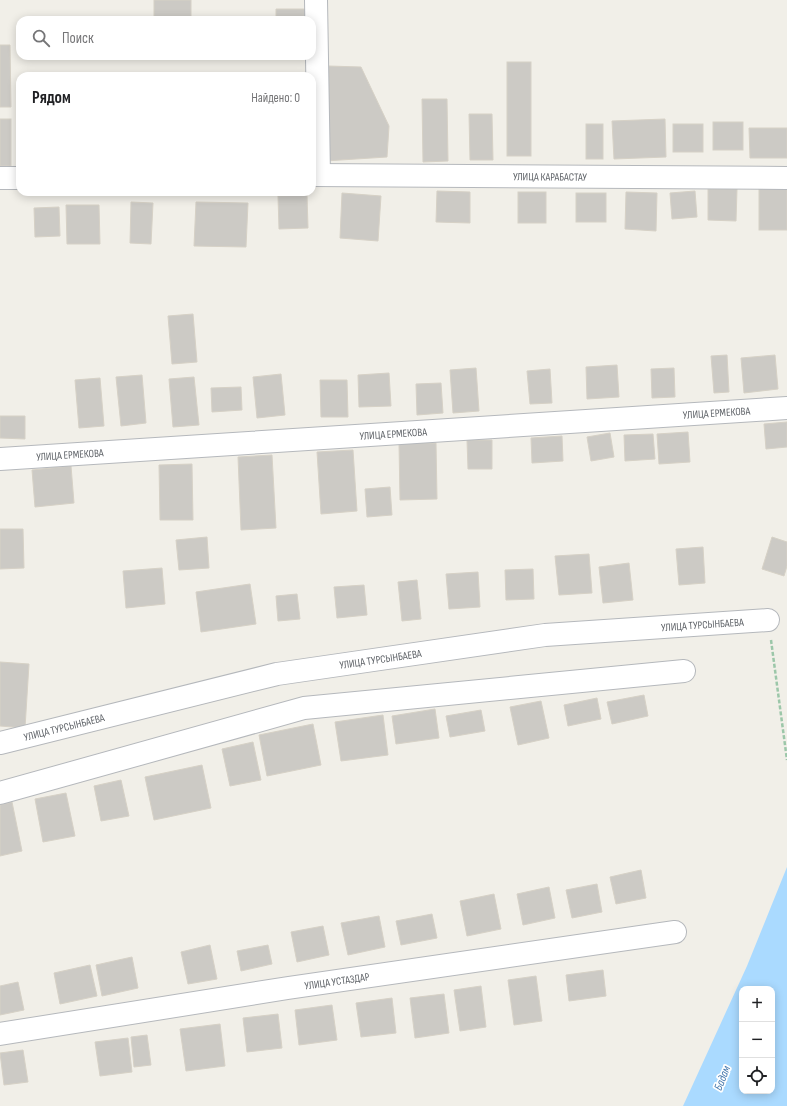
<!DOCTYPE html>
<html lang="ru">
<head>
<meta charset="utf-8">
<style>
  :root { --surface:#fff; --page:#f2f2f2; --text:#202124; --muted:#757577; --line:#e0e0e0 }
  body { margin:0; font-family:"Sofia Sans Condensed",sans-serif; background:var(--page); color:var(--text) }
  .controls { position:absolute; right:12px; bottom:12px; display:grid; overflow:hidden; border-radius:8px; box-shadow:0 2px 10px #0003 }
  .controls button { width:36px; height:36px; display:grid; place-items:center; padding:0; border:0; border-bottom:1px solid var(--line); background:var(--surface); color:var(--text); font:20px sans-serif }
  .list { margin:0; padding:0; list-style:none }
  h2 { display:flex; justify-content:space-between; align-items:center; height:52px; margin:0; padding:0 16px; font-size:17px }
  h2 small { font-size:13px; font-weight:400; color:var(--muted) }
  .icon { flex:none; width:22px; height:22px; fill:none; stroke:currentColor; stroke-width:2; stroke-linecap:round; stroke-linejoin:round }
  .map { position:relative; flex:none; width:787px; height:1106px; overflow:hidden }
  .search { position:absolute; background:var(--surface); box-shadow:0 2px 10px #0003; left:16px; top:16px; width:300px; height:44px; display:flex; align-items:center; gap:10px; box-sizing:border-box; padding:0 14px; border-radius:12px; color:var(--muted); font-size:15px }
  .panel { position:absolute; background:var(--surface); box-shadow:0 2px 10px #0003; left:16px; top:72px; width:300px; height:124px; border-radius:12px }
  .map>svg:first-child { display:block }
  .water { fill:#aadaff; fill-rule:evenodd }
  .building { fill:#cccac5; stroke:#d6d1c6 }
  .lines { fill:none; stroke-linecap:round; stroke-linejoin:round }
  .minor-casing { stroke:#b5b8bc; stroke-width:24 }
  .path { stroke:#9cc7a9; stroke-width:2.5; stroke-dasharray:4 2; stroke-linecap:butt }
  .minor { stroke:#fff; stroke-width:22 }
  .labels { text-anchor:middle; stroke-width:3.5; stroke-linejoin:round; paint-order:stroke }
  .street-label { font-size:11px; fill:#5f6368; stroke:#fff }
  .water-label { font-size:12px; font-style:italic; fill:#4174aa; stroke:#fff }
</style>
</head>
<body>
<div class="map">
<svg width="787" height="1106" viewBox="0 0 787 1106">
  <rect width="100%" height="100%" fill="#f1efe8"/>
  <path class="water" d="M787 867V1106H683L747 966ZM742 989H772V1091H742Z"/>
  <g class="building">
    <rect x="154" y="0" width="37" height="20"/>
    <path d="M276 9H314L312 20H276Z"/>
    <path d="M0 45H10L11 107H0Z"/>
    <rect x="507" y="62" width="24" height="94"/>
    <path d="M328 66 361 67 389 126 387 157 325 161Z"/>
    <path d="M422 99H447L448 161 423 162Z"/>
    <path d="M469 114H492L493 160H470Z"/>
    <rect x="0" y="119" width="11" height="47"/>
    <path d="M665 119 666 157 614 159 612 121Z"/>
    <rect x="713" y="122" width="30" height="28"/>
    <rect x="586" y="124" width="17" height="35"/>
    <rect x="673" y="124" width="30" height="28"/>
    <path d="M749 128H787V158H750Z"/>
    <rect x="759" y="188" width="28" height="42"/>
    <path d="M708 189H737L736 221 708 220Z"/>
    <path d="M437 191 470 192V223L436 222Z"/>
    <path d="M695 191 697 217 672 219 670 193Z"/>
    <rect x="518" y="192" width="28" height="31"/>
    <path d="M626 192 657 193 656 231 625 229Z"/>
    <path d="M342 193 381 196 378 241 340 238Z"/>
    <rect x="576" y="193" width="30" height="29"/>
    <path d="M307 195 308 228 279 229 278 196Z"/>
    <path d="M131 202 153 203 151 244 130 243Z"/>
    <path d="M196 202 248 203 246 247 194 246Z"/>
    <path d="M66 205H99L100 244H67Z"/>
    <path d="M59 207 60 236 35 237 34 208Z"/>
    <path d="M193 314 197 362 172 364 168 316Z"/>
    <path d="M727 355 729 392 714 393 711 356Z"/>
    <path d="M775 355 778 389 744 393 741 358Z"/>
    <path d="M617 365 619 397 587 399 586 367Z"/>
    <path d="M476 368 479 411 453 413 450 370Z"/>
    <path d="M674 368 675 397 652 398 651 369Z"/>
    <path d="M550 369 552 403 530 404 527 371Z"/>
    <path d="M389 373 391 406 359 407 358 375Z"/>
    <path d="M281 374 285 415 257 418 253 377Z"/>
    <path d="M142 375 146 423 121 426 116 377Z"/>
    <path d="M194 377 199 425 173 427 169 379Z"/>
    <path d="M100 378 104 426 79 428 75 380Z"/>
    <path d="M320 380H347L348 417H321Z"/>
    <path d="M441 383 443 413 417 415 416 384Z"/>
    <path d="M241 387 242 410 212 412 211 388Z"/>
    <path d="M0 416H25V439L0 438Z"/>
    <path d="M787 422V447L766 449 764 424Z"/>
    <path d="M688 432 690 462 659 464 657 434Z"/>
    <path d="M610 433 614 457 591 461 587 437Z"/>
    <path d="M653 434 655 459 625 461 624 435Z"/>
    <path d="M562 436 563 461 532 463 531 438Z"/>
    <path d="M467 440H492V469H468Z"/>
    <path d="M399 443H436L437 499 400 500Z"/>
    <path d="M353 450 357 511 321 514 317 452Z"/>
    <path d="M272 455 276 528 241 530 238 457Z"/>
    <path d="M192 464 193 520H160L159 465Z"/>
    <path d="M71 466 74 503 35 507 32 470Z"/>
    <path d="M390 487 392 515 367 517 365 489Z"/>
    <path d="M0 529H23L24 568 0 569Z"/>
    <path d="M207 537 209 568 179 570 176 540Z"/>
    <path d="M772 537 787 542V566L784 576 762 569Z"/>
    <path d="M703 547 705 583 679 585 676 549Z"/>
    <path d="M589 554 592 593 559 595 555 556Z"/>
    <path d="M629 563 633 600 603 603 599 567Z"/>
    <path d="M162 568 165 604 126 608 123 571Z"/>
    <path d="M533 569 534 599 506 600 505 570Z"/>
    <path d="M478 572 480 607 449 609 446 574Z"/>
    <path d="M417 580 421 619 402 621 398 582Z"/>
    <path d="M250 584 256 624 201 632 196 592Z"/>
    <path d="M364 585 367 615 337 618 334 587Z"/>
    <path d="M297 594 300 619 278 621 276 596Z"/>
    <path d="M0 662 29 664 25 728 0 726Z"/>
    <path d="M644 695 648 716 612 724 607 702Z"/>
    <path d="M597 698 601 719 568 726 564 705Z"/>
    <path d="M541 701 549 738 518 745 510 707Z"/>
    <path d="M435 709 439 738 396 744 392 716Z"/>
    <path d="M481 710 485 731 450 737 446 716Z"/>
    <path d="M383 715 388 755 341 761 335 722Z"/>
    <path d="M313 724 321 765 267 776 259 735Z"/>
    <path d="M253 742 261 780 230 786 222 749Z"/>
    <path d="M202 765 211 808 154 820 145 777Z"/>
    <path d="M121 780 129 816 101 821 94 786Z"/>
    <path d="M66 793 75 836 43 842 35 799Z"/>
    <path d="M12 802 22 851 0 856V805Z"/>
    <path d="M641 870 646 898 616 904 610 877Z"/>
    <path d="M597 884 602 912 572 918 566 890Z"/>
    <path d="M549 887 555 918 523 925 517 894Z"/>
    <path d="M494 894 501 929 467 936 460 901Z"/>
    <path d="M432 914 437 938 401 945 396 921Z"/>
    <path d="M379 916 385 947 348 955 341 923Z"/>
    <path d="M323 926 329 955 297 962 291 932Z"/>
    <path d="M210 945 217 979 188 984 181 952Z"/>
    <path d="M268 945 272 964 241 971 237 951Z"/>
    <path d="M132 957 138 988 102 996 96 965Z"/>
    <path d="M90 965 97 996 60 1004 54 973Z"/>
    <path d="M603 970 606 996 569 1001 566 975Z"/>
    <path d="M536 976 542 1021 514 1025 508 980Z"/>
    <path d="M18 982 24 1010 0 1015V986Z"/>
    <path d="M481 986 486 1027 460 1031 454 990Z"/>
    <path d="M444 994 449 1033 415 1038 410 998Z"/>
    <path d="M392 998 396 1033 361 1037 356 1003Z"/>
    <path d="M332 1005 337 1040 299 1045 295 1010Z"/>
    <path d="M278 1014 282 1048 247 1052 243 1018Z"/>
    <path d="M220 1024 225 1066 186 1071 180 1029Z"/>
    <path d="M147 1035 151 1065 134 1067 131 1037Z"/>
    <path d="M128 1038 132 1072 100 1076 95 1042Z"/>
    <path d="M23 1050 28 1082 4 1085 0 1053Z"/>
  </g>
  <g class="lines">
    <g class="minor-casing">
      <g id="minor">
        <path d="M316 0 319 175"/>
        <path id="s1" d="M312 175 787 178"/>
        <path d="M0 178H20"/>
        <path id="s2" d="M0 459 787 408"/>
        <path id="s3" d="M0 743 277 674 545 635 768 620"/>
        <path d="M0 793 304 708 684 671"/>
        <path id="s4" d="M0 1034 288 988 675 932"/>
      </g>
    </g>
    <path class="path" d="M771 640 787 760"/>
    <use href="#minor" class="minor"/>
  </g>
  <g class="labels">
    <g class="street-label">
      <text dy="4" stroke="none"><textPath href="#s1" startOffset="238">УЛИЦА КАРАБАСТАУ</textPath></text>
      <text dy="4" stroke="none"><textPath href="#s2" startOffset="718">УЛИЦА ЕРМЕКОВА</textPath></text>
      <text dy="4" stroke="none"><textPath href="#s2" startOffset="394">УЛИЦА ЕРМЕКОВА</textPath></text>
      <text dy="4" stroke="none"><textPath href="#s2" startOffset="70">УЛИЦА ЕРМЕКОВА</textPath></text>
      <text dy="4" stroke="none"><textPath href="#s3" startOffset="714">УЛИЦА ТУРСЫНБАЕВА</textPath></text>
      <text dy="4" stroke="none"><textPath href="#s3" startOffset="390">УЛИЦА ТУРСЫНБАЕВА</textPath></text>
      <text dy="4" stroke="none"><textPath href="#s3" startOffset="66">УЛИЦА ТУРСЫНБАЕВА</textPath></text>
      <text dy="4" stroke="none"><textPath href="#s4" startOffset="341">УЛИЦА УСТАЗДАР</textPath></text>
    </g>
    <g class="water-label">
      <text transform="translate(722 1078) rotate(-68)" y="4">Бадам</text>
    </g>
  </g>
</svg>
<div class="controls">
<button>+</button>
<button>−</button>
<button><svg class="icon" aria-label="locate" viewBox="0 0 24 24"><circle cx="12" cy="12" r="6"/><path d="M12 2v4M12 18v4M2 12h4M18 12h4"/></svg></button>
</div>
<div class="search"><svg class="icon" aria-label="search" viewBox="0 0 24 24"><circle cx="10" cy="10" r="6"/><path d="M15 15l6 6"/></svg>Поиск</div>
<section class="panel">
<h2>Рядом<small>Найдено: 0</small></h2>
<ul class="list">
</ul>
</section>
</div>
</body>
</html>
